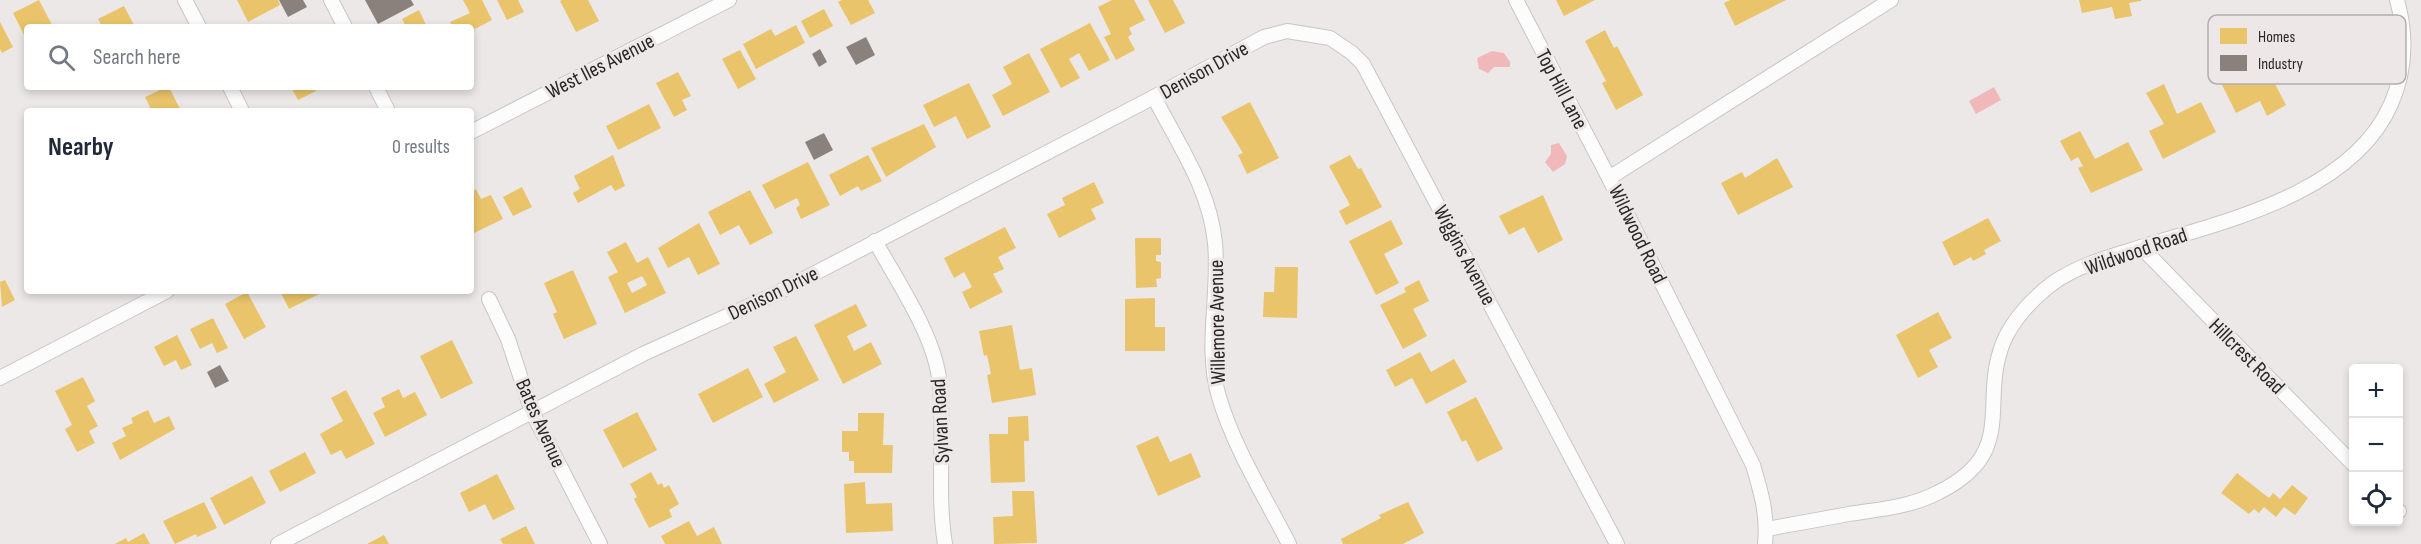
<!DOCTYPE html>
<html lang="en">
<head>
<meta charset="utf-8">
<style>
  :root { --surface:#fff; --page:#f6f6f7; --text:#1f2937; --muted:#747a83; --line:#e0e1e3 }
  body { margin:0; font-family:"Sofia Sans Condensed",sans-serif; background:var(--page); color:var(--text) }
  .controls { position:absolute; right:18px; bottom:18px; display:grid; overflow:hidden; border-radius:6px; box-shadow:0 3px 9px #0003 }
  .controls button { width:54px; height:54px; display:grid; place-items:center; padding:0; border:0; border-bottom:2px solid var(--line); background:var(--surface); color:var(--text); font:30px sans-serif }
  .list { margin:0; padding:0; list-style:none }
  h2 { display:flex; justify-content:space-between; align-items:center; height:78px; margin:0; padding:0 24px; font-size:26px }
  h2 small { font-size:20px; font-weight:400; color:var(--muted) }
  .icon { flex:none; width:33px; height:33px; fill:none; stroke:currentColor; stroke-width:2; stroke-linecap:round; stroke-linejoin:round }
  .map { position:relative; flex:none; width:2421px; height:544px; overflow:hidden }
  .search { position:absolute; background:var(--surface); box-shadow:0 3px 9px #0003; left:24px; top:24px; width:450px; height:66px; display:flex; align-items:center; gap:15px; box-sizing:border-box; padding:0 21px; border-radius:6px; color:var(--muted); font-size:22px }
  .panel { position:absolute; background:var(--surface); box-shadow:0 3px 9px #0003; left:24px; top:108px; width:450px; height:186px; border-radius:6px }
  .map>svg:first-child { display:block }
  .water { fill:#f1b8b9 }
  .homes { fill:#e9c46a; fill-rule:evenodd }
  .industry { fill:#8a817c }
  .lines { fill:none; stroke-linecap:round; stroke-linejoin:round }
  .street-casing { stroke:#c9c5c5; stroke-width:16 }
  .street { stroke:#fcfcfc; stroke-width:14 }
  .labels { text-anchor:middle; stroke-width:6; stroke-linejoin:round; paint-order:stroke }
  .street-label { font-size:21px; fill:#282626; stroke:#eee7e7 }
  .key { fill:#eee7e7; stroke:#b3adad; stroke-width:1.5 }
  .key-label { font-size:16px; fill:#282626 }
</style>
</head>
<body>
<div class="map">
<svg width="2421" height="544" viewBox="0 0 2421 544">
  <rect width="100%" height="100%" fill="#ede8e8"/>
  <g class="water">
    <path d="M1492 51 1504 53 1510 62V67H1494L1488 73 1479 69 1477 58Z"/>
    <path d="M1994 87 2001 100 1976 114 1969 101Z"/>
    <path d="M1559 143 1567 156 1565 164 1553 172 1545 162 1551 154V145Z"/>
  </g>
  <g class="homes">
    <path d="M39 0 53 27H27L25 37 13 13Z"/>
    <path d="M237 0H278L280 5 248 22Z"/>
    <path d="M463 0H482L492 20 471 31V27H453L450 22 470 13Z"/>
    <path d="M497 0H518L524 12 507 20Z"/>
    <path d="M562 0H588L599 21 576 32 560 1Z"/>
    <path d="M842 0H868L875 13 851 25 838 2Z"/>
    <path d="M1112 0H1134L1145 20 1129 28 1132 34 1128 37 1135 50 1116 60 1104 37 1111 34 1098 7Z"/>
    <path d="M1148 0H1173L1185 23 1165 33Z"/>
    <path d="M1556 0H1595L1564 16Z"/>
    <path d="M1730 0H1786L1735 26 1724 3Z"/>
    <path d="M2079 0H2141V1L2129 3 2132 16 2115 19 2112 7 2082 13Z"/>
    <path d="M124 6 135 27H102L98 19Z"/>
    <path d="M824 9 833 26 810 38 801 21Z"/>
    <path d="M419 10 427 27H406L402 19Z"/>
    <path d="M0 22 13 47 2 53 0 49Z"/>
    <path d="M1090 23 1110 60 1089 71 1079 53 1069 59 1080 78 1061 88 1040 49Z"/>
    <path d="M796 25 805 43 756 69 743 44 771 29 775 36Z"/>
    <path d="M1605 30 1614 48 1617 46 1643 95 1616 110 1602 83 1606 81 1585 41Z"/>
    <path d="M740 50 756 79 738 89 722 59Z"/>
    <path d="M1029 53 1050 92 1003 116 992 95 1012 84 1003 67Z"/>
    <path d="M2263 61 2286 105 2267 116 2260 101 2236 113 2221 83Z"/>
    <path d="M678 72 691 96 682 100 687 110 674 117 656 83Z"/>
    <path d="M969 83 991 127 967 139 956 116 934 127 923 105Z"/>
    <path d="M2164 84 2177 114 2201 102 2216 132 2163 159 2149 131 2164 124 2146 93Z"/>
    <path d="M166 87H169L180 109 152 111 145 97Z"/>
    <path d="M291 87H314L316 91 298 100Z"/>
    <path d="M1250 102 1279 158 1247 174 1238 155 1243 153 1221 117Z"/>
    <path d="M649 104 661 128 618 150 606 126Z"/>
    <path d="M924 124 936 147 886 177 871 148Z"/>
    <path d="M2080 131 2095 159 2128 142 2143 170 2091 193 2078 168 2083 166 2078 157 2071 161 2060 141Z"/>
    <path d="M613 155 625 186 615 191 611 185 578 203 573 193 580 189 574 176Z"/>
    <path d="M868 155 882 181 861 191 858 186 840 196 829 175Z"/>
    <path d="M1350 155 1358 169 1361 168 1382 207 1346 225 1339 211 1350 205 1329 166Z"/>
    <path d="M1777 158 1793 187 1738 215 1721 183 1742 172 1745 178Z"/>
    <path d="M808 162 830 205 801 219 796 208 800 205 797 198 775 209 762 185Z"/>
    <path d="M1094 182 1104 203 1091 209 1096 219 1059 238 1047 214 1065 205 1062 198Z"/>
    <path d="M522 187 532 207 513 216 503 197Z"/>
    <path d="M476 189 481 199 491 195 503 219 472 234 471 192Z"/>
    <path d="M750 190 773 233 750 245 739 225 720 235 708 212Z"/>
    <path d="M1543 195 1563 240 1538 253 1524 227 1509 235 1499 216Z"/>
    <path d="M1988 218 2001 241 1984 250 1986 254 1973 261 1971 257 1954 266 1942 242Z"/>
    <path d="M1391 220 1403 244 1384 254 1399 283 1376 295 1349 241Z"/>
    <path d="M699 223 720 264 698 275 689 257 668 268 658 248Z"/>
    <path d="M1005 227 1016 248 998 257 1004 269 993 274 1003 292 970 309 962 292 972 287 964 272 954 278 944 258Z"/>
    <path d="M1135 238H1161V255H1156V261L1161 262V278L1156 279 1157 287 1136 288Z"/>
    <path d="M626 242 637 263 648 257 666 293 625 313 608 277 618 272 607 252ZM642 276 647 285 632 293 627 283Z"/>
    <path d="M1275 267H1298L1297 318 1263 317 1264 292H1274Z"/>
    <path d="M573 270 597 324 564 339 553 314 557 312 544 283Z"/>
    <path d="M5 280 15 300 2 307 0 282Z"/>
    <path d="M1419 280 1429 301 1413 309 1427 336 1403 349 1380 305 1406 292 1404 288Z"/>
    <path d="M280 291H325L289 309Z"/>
    <path d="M247 292 266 327 244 339 225 304Z"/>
    <path d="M1155 298V327H1165V351H1125V299Z"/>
    <path d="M856 304 867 326 847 336 854 351 871 342 882 364 843 384 814 325Z"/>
    <path d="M1938 312 1952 338 1929 350 1938 367 1918 378 1896 335Z"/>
    <path d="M213 318 228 348 217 353 212 343 200 349 190 329Z"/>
    <path d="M1012 325 1020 370 1032 368 1036 395 992 403 987 375 991 374 987 355 984 356 979 331Z"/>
    <path d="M177 335 192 365 181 370 176 360 164 366 154 347Z"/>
    <path d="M796 336 819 380 774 403 764 384 786 372 773 347Z"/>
    <path d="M452 340 473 383 441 399 420 356Z"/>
    <path d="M1420 352 1431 372 1454 359 1467 382 1426 404 1412 378 1395 387 1386 370Z"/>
    <path d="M748 368 763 397 713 423 698 394Z"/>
    <path d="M83 377 95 401 87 406 98 426 89 431 95 443 77 452 65 429 72 425 55 391Z"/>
    <path d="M399 389 403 398 415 392 427 415 385 437 373 413 385 407 381 398Z"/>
    <path d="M346 390 375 444 346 459 341 450 331 455 320 434 343 421 331 398Z"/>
    <path d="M1476 397 1503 449 1477 462 1466 440 1462 442 1447 412Z"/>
    <path d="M148 410 154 423 169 416 175 429 120 460 112 443 126 436 122 428 133 423 131 418Z"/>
    <path d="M637 412 657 450 623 468 603 430Z"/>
    <path d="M858 413H884L883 445H893L892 473H854V461H849V452H842V431H858Z"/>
    <path d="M1028 416 1029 441H1024L1025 482 991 483 989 434H1008V417Z"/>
    <path d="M1158 436 1170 462 1191 453 1201 477 1158 496 1136 446Z"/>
    <path d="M305 452 316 473 280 492 269 471Z"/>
    <path d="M651 472 658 485 662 483 664 488 669 485 679 504 669 510 672 517 649 528 634 499 637 497 630 484Z"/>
    <path d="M2237 473 2269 498 2273 493 2280 499 2292 485 2308 498 2295 515 2284 507 2276 517 2264 507 2259 513 2254 509 2249 514 2221 493Z"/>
    <path d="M497 474 515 509 493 520 485 504 469 512 460 493Z"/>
    <path d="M252 476 266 503 224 525 210 498Z"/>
    <path d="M865 482 866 504 892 503 893 531 846 533 844 484Z"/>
    <path d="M1012 491H1034L1037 543 994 544 993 517 1013 516Z"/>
    <path d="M204 502 217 528 197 537 196 534 175 544 163 521Z"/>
    <path d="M1408 502 1424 533 1403 544H1343L1341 539 1381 518 1379 515Z"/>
    <path d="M689 521 697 536 714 527 722 544H665L661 536Z"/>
    <path d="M526 526 535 544H503L500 539Z"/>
    <path d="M144 533 150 544H115L126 538 128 542Z"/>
    <path d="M384 535 389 544H367Z"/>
  </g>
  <g class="industry">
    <path d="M279 0H303L307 7 288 17Z"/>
    <path d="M365 0H411L414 5 378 24Z"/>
    <path d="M866 37 875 55 856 65 846 47Z"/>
    <path d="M820 49 827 62 819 67 812 54Z"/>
    <path d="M824 133 833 150 814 160 805 142Z"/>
    <path d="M220 365 229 381 215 388 207 372Z"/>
  </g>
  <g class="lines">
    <g class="street-casing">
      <g id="street">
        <path d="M185 0 199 27"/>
        <path d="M331 0 345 27"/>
        <path d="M1516 0 1609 178"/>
        <path d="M230 87 242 111"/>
        <path d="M376 87 388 111"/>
        <path d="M1154 97C1178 144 1210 189 1215 243 1220 293 1204 348 1219 397 1234 448 1265 497 1289 544"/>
        <path d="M471 132 729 0"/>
        <path d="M875 241C897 281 933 333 939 378 946 433 936 489 945 544"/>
        <path d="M2141 247 2354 465"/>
        <path d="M489 299 508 339 532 412 600 544"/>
        <path d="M0 378 167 291"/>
        <path d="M2398 511H2399"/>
        <path d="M1767 529C1794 524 1822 519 1849 514 1880 509 1911 507 1939 492 2019 452 1979 403 2003 343 2012 320 2034 297 2053 283 2080 264 2113 256 2144 246 2227 221 2353 192 2391 104 2406 70 2407 36 2397 0"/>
        <path d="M278 544 643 354 773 295 1154 97 1264 37 1287 31 1330 38 1352 53 1363 64 1617 544"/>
        <path d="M1765 544C1768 515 1761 492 1753 465L1609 178 1891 0"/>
      </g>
    </g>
    <use href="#street" class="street"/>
  </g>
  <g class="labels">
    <g class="street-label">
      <text transform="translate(600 66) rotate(-27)" y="7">West Iles Avenue</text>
      <text transform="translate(1204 70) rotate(-29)" y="7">Denison Drive</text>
      <text transform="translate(1562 89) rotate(62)" y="7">Top Hill Lane</text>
      <text transform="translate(1638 234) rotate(64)" y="7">Wildwood Road</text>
      <text transform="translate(2136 251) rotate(-19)" y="7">Wildwood Road</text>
      <text transform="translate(1465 255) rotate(62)" y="7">Wiggins Avenue</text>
      <text transform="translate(773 293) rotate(-26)" y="7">Denison Drive</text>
      <text transform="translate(1217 322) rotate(-91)" y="7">Willemore Avenue</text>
      <text transform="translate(2247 356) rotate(45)" y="7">Hillcrest Road</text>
      <text transform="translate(940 421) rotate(-93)" y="7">Sylvan Road</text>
      <text transform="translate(541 423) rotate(66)" y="7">Bates Avenue</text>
    </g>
  </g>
  <rect x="2208" y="15" width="198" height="69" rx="9" class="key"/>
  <rect x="2220" y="28" width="27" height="16" fill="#e9c46a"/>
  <rect x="2220" y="55" width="27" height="16" fill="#8a817c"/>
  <g class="key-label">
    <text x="2258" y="42">Homes</text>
    <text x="2258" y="69">Industry</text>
  </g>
</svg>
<div class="controls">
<button>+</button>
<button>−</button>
<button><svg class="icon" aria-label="locate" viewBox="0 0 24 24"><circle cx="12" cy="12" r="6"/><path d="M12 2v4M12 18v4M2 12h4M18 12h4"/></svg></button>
</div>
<div class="search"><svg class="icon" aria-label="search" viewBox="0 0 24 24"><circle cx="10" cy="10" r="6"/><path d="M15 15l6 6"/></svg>Search here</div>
<section class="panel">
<h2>Nearby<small>0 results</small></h2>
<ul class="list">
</ul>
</section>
</div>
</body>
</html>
